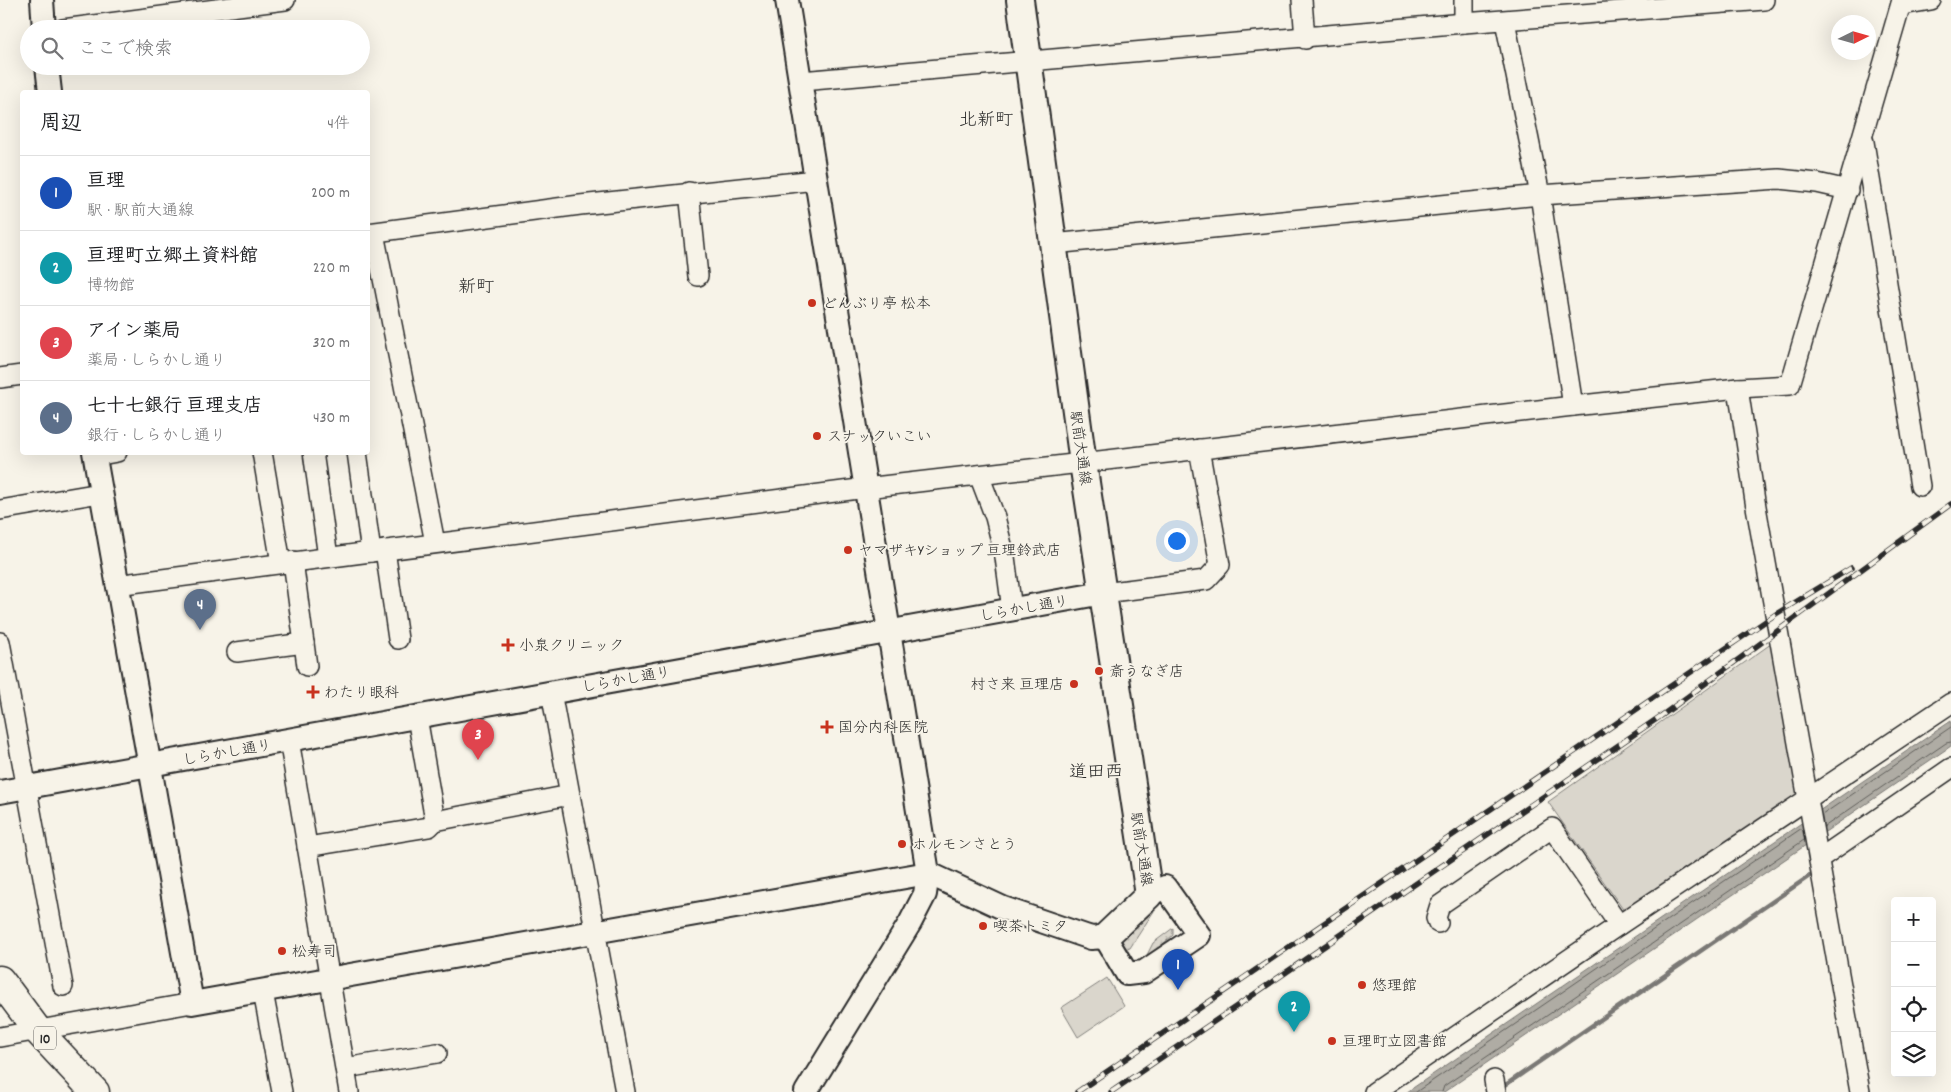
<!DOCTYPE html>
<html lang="ja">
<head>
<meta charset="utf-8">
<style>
  :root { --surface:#fff; --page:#f2f2f2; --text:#202124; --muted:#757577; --line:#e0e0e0; --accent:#2563eb }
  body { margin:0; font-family:Dekko,"Klee One",sans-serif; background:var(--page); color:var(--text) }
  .controls { position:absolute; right:15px; bottom:15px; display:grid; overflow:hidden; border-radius:5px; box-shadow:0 5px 20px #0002 }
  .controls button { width:45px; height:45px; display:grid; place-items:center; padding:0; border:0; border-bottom:1px solid var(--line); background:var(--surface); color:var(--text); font:25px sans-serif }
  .compass { position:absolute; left:1831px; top:15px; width:45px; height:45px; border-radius:50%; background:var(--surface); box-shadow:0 5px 20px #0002; rotate:85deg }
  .you { position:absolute; left:1176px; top:540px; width:18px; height:18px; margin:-12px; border:4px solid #fff; border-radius:50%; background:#1a73e8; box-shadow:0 0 0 8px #1a73e833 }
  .badge { display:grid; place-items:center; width:32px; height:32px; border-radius:50%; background:var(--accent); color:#fff; font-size:16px; font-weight:700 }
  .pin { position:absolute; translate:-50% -41px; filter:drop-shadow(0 1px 2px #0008) }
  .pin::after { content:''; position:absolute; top:26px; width:18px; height:15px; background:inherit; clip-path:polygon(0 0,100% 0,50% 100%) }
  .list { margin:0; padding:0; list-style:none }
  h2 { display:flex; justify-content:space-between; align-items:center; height:65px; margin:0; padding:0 20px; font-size:21px }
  h2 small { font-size:16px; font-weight:400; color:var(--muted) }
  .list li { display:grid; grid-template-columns:32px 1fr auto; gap:15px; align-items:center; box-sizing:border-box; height:75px; padding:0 20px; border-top:1px solid var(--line) }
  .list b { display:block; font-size:19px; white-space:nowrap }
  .list p { margin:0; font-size:16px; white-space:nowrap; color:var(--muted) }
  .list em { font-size:16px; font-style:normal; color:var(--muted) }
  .icon { flex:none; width:28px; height:28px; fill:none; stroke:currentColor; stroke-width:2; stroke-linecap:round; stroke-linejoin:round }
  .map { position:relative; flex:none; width:1951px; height:1092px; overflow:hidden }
  .search { position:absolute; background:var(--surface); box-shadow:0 5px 20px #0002; left:20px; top:20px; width:350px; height:55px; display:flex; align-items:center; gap:12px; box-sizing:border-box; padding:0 18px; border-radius:28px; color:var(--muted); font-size:19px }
  .panel { position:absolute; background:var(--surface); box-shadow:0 5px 20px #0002; left:20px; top:90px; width:350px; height:365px; border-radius:5px }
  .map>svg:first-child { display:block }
  .grass { fill:url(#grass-dots); stroke:#82807c }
  .park { fill:#dad6cc; stroke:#82807c }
  .water { fill:#afaca4; stroke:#7a7874 }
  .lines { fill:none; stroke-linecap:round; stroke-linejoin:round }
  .shore { stroke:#605f5b; stroke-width:1 }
  .stream { stroke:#7a7874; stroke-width:4.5 }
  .minor-casing { stroke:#2b2b2b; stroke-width:22 }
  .tertiary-casing { stroke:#2b2b2b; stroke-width:26 }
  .secondary-casing { stroke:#2b2b2b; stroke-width:30 }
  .primary-casing { stroke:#2b2b2b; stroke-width:31 }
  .minor { stroke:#f7f3e8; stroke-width:19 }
  .tertiary { stroke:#f7f3e8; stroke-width:22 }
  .secondary { stroke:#f7f3e8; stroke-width:26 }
  .primary { stroke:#f7f3e8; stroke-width:28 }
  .rail-casing { stroke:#2b2b2b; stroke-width:5.5 }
  .rail { stroke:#f7f3e8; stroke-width:4; stroke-dasharray:11; stroke-linecap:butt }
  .poi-dot { fill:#c8321e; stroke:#f7f3e8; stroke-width:2 }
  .labels { text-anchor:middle; stroke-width:4; stroke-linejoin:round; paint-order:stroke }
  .shield { fill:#f7f3e8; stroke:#686764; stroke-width:1 }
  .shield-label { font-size:14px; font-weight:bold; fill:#2b2b2b }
  .poi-label { font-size:15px; fill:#2b2b2b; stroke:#f7f3e8; text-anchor:start }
  .street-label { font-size:15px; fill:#2b2b2b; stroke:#f7f3e8 }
  .quarter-label { font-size:18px; fill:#2b2b2b; stroke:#f7f3e8 }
</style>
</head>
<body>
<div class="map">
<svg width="1951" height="1092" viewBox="0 0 1951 1092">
  <defs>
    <pattern id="grass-dots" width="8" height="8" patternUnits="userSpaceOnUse" patternTransform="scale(1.25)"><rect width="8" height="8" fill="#dad6cc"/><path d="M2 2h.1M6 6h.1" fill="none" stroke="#bbb8af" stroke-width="1.8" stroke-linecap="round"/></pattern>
  </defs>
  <rect width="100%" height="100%" fill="#f7f3e8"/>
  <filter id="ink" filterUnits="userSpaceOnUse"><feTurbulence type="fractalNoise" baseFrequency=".02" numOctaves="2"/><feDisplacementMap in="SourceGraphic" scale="10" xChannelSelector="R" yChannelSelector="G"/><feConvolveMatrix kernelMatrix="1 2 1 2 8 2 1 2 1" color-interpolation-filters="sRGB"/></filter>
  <g filter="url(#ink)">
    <g class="grass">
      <path d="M1152 909 1154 911 1130 948 1122 951 1118 931Z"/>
      <path d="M1173 928V935L1154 952 1147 955 1153 943Z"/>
    </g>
    <g class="park">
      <path d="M1775 641 1803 796 1627 915 1548 802Z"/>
      <path d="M1107 978 1124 1006 1078 1037 1061 1008Z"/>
    </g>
    <path class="water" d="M1951 721V746L1444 1092H1407Z"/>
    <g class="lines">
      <g class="shore">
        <path d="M1822 815 1951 727"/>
        <path d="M1824 827 1946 743 1951 742"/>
        <path d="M1416 1092 1802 828"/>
        <path d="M1442 1092 1444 1086 1804 840"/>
      </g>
      <path class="stream" d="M1504 1086 1811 875"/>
      <g class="minor-casing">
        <g id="minor">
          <path d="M1302 0 1305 39"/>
          <path d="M1464 0V23"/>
          <path d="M1902 5 1931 0"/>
          <path d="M1505 21 1540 195 1573 406"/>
          <path d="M63 29 285 0"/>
          <path d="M801 81 1464 23 1764 0"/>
          <path d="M1864 142 1920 486"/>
          <path d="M689 192 698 276"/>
          <path d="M368 233 580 205 816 180"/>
          <path d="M374 233 435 543"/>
          <path d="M1053 244 1540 195 1779 179 1817 183 1848 190"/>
          <path d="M0 378 22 375"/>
          <path d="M1738 388 1755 501 1860 1092"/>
          <path d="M262 452 281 563"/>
          <path d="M313 452 328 557"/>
          <path d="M357 452 371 552"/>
          <path d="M95 456 117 452"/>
          <path d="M979 475 995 517 1005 557 1012 610"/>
          <path d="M0 510 100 493"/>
          <path d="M385 550 398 639"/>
          <path d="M293 561 307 666"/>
          <path d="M116 585 874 487 1573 406 1738 388 1790 385 1902 0"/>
          <path d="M1103 593 1206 580 1220 565 1199 449"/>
          <path d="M0 642 63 986"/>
          <path d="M237 652 304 643"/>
          <path d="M551 692 625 1092"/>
          <path d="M417 717 435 821 570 795"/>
          <path d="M289 740 349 1092"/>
          <path d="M307 847 429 827 435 821"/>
          <path d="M1819 859 1951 768"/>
          <path d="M1619 925 1951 703"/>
          <path d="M263 992 282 1092"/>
          <path d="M0 1037 192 1003"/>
          <path d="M345 1068 437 1053"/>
          <path d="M1494 1080 1496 1092"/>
          <path d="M1374 1092 1619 925 1552 828 1440 905 1436 918 1438 923"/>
        </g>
      </g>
      <g class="tertiary-casing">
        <g id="tertiary">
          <path d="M42 0 44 29"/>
          <path d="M787 0 928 873 925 894 910 923 806 1092"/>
          <path d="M47 66 50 92"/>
          <path d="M94 452 192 1003 928 873 1003 908 1091 938 1105 937 1127 974 1144 972 1199 935 1165 887 1149 895"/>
          <path d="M0 792 1103 593"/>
        </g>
      </g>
      <g class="secondary-casing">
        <path id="secondary" d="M1020 0 1083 463 1149 895 1105 937"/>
      </g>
      <g class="primary-casing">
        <path id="primary" d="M0 980 38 1031 95 1092"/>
      </g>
      <use href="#minor" class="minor"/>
      <use href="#tertiary" class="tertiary"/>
      <use href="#secondary" class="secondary"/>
      <use href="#primary" class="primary"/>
      <g class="rail-casing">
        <g id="rail">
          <path d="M1077 1092 1776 614 1851 568"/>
          <path d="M1111 1092 1661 716 1951 504"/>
        </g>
      </g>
      <use href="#rail" class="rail"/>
    </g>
  </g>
  <g class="poi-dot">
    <circle cx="812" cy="303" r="5"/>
    <circle cx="817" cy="436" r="5"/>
    <circle cx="848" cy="550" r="5"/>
    <path d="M505.5 637.5h5v5h5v5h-5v5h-5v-5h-5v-5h5z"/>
    <circle cx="1099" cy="671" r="5"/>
    <circle cx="1074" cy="684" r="5"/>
    <path d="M310.5 684.5h5v5h5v5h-5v5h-5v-5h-5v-5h5z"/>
    <path d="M824.5 719.5h5v5h5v5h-5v5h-5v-5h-5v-5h5z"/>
    <circle cx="902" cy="844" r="5"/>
    <circle cx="983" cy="926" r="5"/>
    <circle cx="282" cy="951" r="5"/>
    <circle cx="1362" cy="985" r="5"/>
    <circle cx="1332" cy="1041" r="5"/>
  </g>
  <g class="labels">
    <rect class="shield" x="34" y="1026.5" width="22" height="23" rx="4"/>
    <g class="shield-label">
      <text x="45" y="1043">10</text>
    </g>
    <g class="poi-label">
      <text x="822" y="308">どんぶり亭 松本</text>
      <text x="827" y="441">スナックいこい</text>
      <text x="858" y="555">ヤマザキYショップ 亘理鈴武店</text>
      <text x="519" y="650">小泉クリニック</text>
      <text x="1109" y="676">斎うなぎ店</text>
      <text x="1064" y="689" text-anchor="end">村さ来 亘理店</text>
      <text x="324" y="697">わたり眼科</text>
      <text x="838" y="732">国分内科医院</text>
      <text x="912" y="849">ホルモンさとう</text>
      <text x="993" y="931">喫茶トミタ</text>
      <text x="292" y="956">松寿司</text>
      <text x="1372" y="990">悠理館</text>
      <text x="1342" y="1046">亘理町立図書館</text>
    </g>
    <g class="street-label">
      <text transform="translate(1081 448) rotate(82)" y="5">駅前大通線</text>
      <text transform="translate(1024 608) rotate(-10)" y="5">しらかし通り</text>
      <text transform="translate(626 679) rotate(-10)" y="5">しらかし通り</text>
      <text transform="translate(227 752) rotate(-10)" y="5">しらかし通り</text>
      <text transform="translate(1142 849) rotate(81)" y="5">駅前大通線</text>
    </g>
    <g class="quarter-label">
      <text x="986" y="125">北新町</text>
      <text x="476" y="292">新町</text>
      <text x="1096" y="777">道田西</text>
    </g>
  </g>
</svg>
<div class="controls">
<button>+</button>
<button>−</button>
<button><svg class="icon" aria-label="locate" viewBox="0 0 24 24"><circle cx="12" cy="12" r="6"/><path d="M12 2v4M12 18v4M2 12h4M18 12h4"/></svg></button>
<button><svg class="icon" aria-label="layers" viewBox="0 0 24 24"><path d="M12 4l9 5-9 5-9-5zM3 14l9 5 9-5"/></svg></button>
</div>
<svg class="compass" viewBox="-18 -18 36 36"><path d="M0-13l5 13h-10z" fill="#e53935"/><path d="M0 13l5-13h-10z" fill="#757577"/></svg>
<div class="you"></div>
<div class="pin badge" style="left:1178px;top:990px;background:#1a4fb4">1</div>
<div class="pin badge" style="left:1294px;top:1032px;background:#0f9aa8">2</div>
<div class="pin badge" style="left:478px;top:760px;background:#e0444e">3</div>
<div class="pin badge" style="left:200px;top:630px;background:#5c6f8a">4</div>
<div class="search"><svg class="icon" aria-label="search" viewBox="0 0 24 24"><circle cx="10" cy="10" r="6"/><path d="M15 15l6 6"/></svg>ここで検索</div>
<section class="panel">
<h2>周辺<small>4件</small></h2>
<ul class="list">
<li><span class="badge" style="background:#1a4fb4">1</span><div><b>亘理</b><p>駅 · 駅前大通線</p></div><em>200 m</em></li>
<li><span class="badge" style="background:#0f9aa8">2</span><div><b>亘理町立郷土資料館</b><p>博物館</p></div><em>220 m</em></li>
<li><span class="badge" style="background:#e0444e">3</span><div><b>アイン薬局</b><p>薬局 · しらかし通り</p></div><em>320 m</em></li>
<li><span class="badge" style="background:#5c6f8a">4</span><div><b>七十七銀行 亘理支店</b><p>銀行 · しらかし通り</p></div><em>430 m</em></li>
</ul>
</section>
</div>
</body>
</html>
